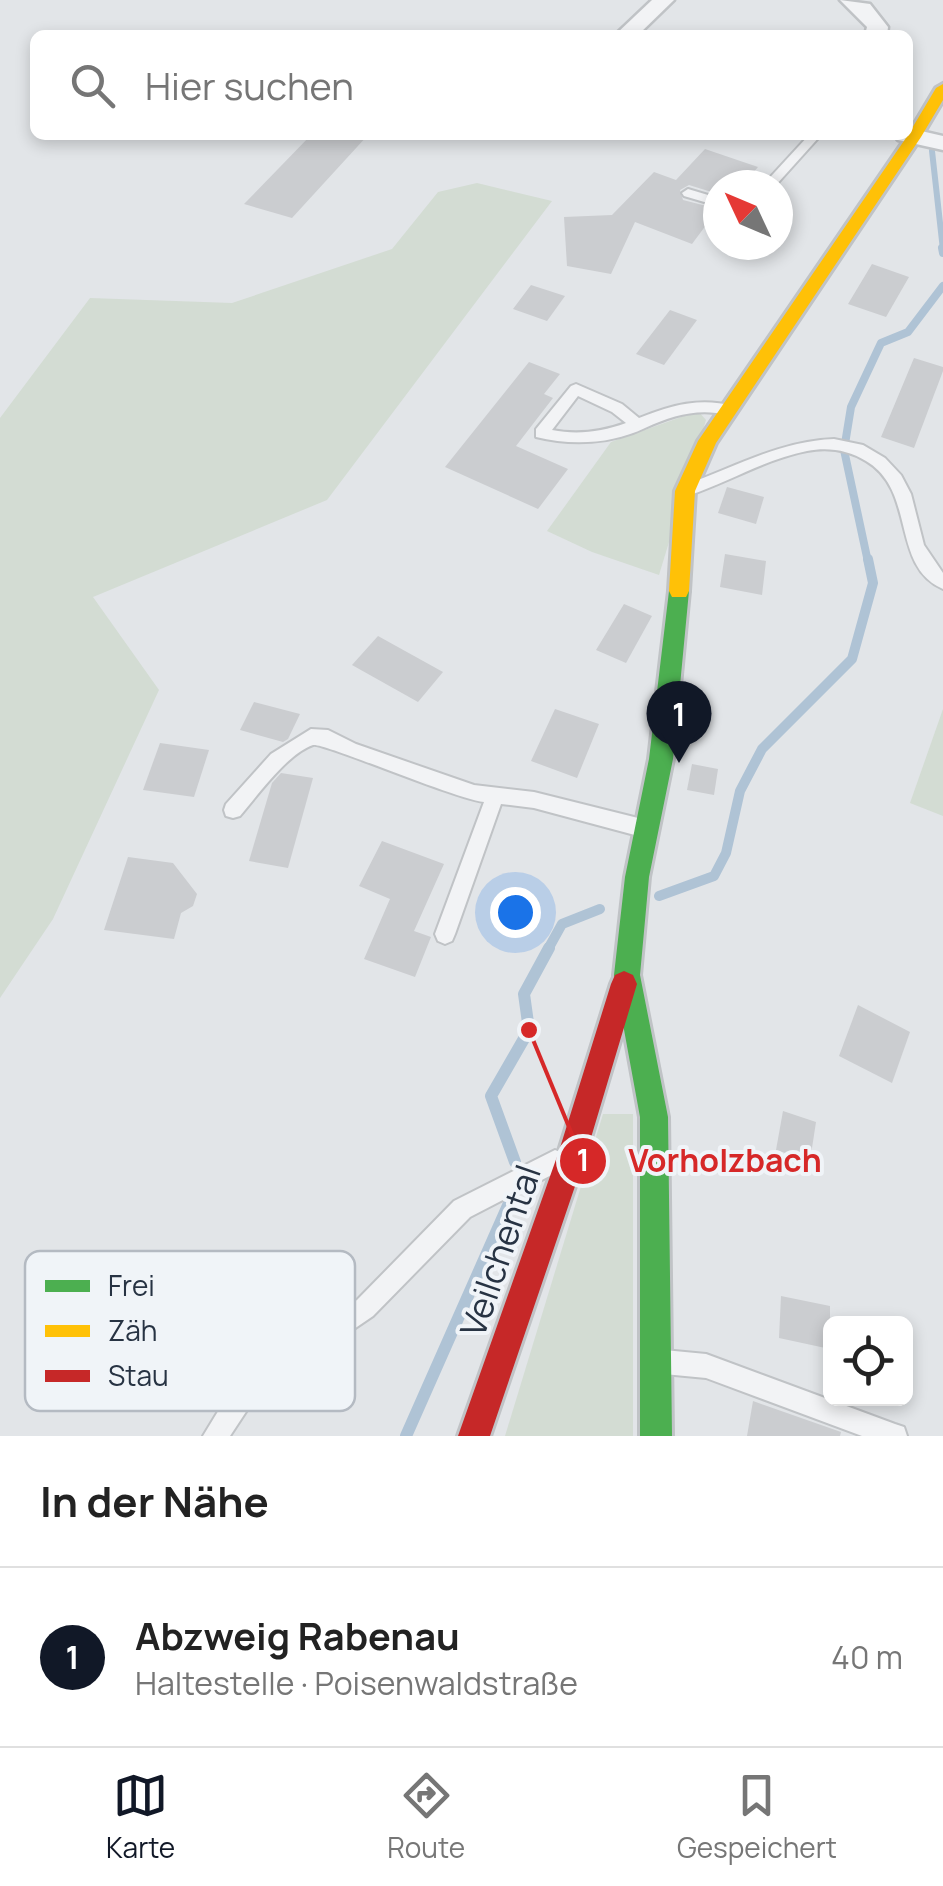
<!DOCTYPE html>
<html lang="de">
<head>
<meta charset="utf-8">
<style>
  :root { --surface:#fff; --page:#f6f6f6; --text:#222; --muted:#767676; --line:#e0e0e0; --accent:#111827 }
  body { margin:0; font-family:Manrope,sans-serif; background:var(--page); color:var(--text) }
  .controls { position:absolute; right:30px; bottom:30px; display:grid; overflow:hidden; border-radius:15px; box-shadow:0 5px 15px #0003 }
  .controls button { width:90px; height:90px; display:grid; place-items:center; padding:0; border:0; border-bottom:2px solid var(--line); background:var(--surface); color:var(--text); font:50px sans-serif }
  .compass { position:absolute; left:703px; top:170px; width:90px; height:90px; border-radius:50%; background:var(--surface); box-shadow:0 5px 15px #0003; rotate:314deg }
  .you { position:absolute; left:515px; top:912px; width:35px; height:35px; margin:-25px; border:8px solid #fff; border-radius:50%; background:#1a73e8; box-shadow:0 0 0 15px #1a73e833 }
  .badge { display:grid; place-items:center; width:65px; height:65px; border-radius:50%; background:var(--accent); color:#fff; font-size:32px; font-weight:700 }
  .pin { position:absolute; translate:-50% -82px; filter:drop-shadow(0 2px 5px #0008) }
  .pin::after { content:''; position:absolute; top:52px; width:35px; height:30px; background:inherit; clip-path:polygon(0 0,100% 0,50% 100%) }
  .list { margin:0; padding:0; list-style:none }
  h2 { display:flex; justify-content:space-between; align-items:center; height:130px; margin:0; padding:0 40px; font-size:42px }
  h2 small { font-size:32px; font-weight:400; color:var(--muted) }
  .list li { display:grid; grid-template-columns:65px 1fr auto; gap:30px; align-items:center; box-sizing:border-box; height:180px; padding:0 40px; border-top:2px solid var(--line) }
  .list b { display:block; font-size:38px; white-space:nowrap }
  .list p { margin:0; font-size:32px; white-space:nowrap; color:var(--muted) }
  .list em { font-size:32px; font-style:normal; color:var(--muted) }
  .icon { flex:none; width:55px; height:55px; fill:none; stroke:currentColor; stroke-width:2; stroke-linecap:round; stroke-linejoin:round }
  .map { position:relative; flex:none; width:943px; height:1436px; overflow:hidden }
  .search { position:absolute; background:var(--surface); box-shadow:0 5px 15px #0003; left:30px; right:30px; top:30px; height:110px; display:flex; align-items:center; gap:25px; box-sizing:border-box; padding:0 35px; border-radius:15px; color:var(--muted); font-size:38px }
  .sheet { height:310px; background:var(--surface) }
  nav { display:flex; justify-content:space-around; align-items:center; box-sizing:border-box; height:140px; border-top:2px solid var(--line); background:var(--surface); font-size:28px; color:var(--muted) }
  nav a { display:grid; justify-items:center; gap:5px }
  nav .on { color:var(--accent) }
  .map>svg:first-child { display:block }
  .green { fill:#d3dcd3 }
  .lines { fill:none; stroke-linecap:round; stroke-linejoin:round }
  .stream-far3 { stroke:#afc3d5; stroke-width:6 }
  .stream-far2 { stroke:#afc3d5; stroke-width:8 }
  .stream-far1 { stroke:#afc3d5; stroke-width:10 }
  .stream { stroke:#afc3d5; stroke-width:12 }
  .building { fill:#cbcdd0 }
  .lane-casing { stroke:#c0c3c6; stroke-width:4 }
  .street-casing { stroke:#c0c3c6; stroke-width:5 }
  .fast-casing { stroke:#c0c3c6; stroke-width:6 }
  .slow-casing { stroke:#c0c3c6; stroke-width:6 }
  .jam-casing { stroke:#c0c3c6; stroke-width:6 }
  .lane { fill:#f2f3f5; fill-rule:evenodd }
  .street { fill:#f2f3f5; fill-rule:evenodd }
  .fast { fill:#4caf50; fill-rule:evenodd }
  .slow { fill:#ffc107; fill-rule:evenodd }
  .jam { fill:#c62828; fill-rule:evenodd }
  .labels { text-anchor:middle; stroke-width:8; stroke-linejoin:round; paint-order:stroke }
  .near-street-label { font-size:35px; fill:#273343; stroke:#f0f4f8 }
  .key { fill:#f0f4f8; stroke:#b4bac2; stroke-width:2.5 }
  .key-label { font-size:28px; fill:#273343 }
  .leader { fill:none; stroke:#d62828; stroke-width:4 }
  .callout-dot { fill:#d62828; stroke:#f0f4f8; stroke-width:4 }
  .mark-label { font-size:30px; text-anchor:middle; font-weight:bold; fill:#fff }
  .callout-label { font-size:32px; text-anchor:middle; font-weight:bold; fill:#d62828; stroke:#f0f4f8; stroke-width:8; stroke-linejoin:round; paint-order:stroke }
</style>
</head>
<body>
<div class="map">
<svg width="943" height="1436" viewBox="0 0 943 1436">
  <rect width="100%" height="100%" fill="#e2e5e8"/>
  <g class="green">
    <path d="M477 183 552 201 327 500 93 597 159 690 53 919 0 998V418L90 298 232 303 392 249 438 192Z"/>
    <path d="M698 411 706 420 659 575 592 552 547 531 611 442Z"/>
    <path d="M943 709V816L910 803Z"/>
    <path d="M603 1114H633V1436H505Z"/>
  </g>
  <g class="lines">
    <path class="stream-far3" d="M932 151 943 250"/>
    <g class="stream-far2">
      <path d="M942 248 943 253"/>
      <path d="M868 562 844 450 851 407 881 343 908 332 943 286"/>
    </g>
    <g class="stream-far1">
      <path d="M659 896 714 876 726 853 740 791 762 749 852 659 873 583 868 559"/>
      <path d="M547 951 562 924 600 909"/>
    </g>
    <g class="stream">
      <path d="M515 1162 491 1096 529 1030 524 994 549 948"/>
      <path d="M406 1436 510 1201"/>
    </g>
  </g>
  <g class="building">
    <path d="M311 135H368L292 218 244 204Z"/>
    <path d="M705 149 758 167 743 185H718V194L689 185 680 190 683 200 718 209 692 244 635 222 611 274 567 266 564 217 612 215 654 172 676 180Z"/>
    <path d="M872 264 909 277 886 317 848 304Z"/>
    <path d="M531 285 565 296 547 321 513 309Z"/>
    <path d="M670 310 697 320 664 365 636 354Z"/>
    <path d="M914 358 943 367V371L914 448 881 437Z"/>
    <path d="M529 362 560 374 544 394 553 398 516 446 568 469 538 509 445 467Z"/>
    <path d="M727 487 764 497 756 524 718 513Z"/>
    <path d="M725 554 766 561 762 595 720 587Z"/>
    <path d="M624 604 652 616 626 663 596 650Z"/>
    <path d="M378 636 443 672 418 702 352 665Z"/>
    <path d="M254 702 300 714 288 739 283 742 240 730Z"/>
    <path d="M555 709 599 724 577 778 531 761Z"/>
    <path d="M160 743 209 750 194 797 143 790Z"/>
    <path d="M692 764 718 769 714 795 687 790Z"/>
    <path d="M281 773 313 778 288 868 249 861 272 783Z"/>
    <path d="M382 841 444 864 414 931 431 937 415 977 364 959 390 899 359 886Z"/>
    <path d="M128 857 173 863 197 894 193 906 181 913 174 939 104 930Z"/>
    <path d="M858 1005 910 1032 892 1083 839 1056Z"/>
    <path d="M783 1111 816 1122 810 1161 776 1150Z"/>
    <path d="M781 1296 830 1306V1349L779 1338Z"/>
    <path d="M753 1401 841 1432 840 1436H747Z"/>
  </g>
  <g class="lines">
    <g class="lane-casing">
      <g id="lane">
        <path d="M809 135H821L776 185H763Z"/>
        <path d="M688 189 718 198V206L684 196 682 193Z"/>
        <path d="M576 384 622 404 639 418C672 405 699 397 734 406L736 410 729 415C697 408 674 415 645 428 612 444 572 446 536 437V429L571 386ZM578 396 612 412 626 423C601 432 577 435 552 430Z"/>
        <path d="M834 439 863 445 885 458 901 475 911 494 924 545 943 573V589C890 566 917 491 866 461 848 450 828 447 807 451 766 459 729 482 690 495L682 489 685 485C735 467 780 441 834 439Z"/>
        <path d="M311 729 328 730 356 744 474 785 534 792 646 820 653 823 655 829 653 835 646 838 534 808 501 804 455 934 452 941 445 944 438 941 435 934 484 802C455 799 323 742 313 745 288 753 257 796 240 816L233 818 226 816 224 810 226 804 271 754Z"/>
        <path d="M555 1150 563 1153 566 1161 563 1169 470 1217 373 1316 257 1395 230 1436H203L239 1377 357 1300 454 1201Z"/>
        <path d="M664 1350 706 1354 895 1424 904 1427 907 1436H862L706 1378 664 1374 655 1371 652 1362 655 1353Z"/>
      </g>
    </g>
    <g class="street-casing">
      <g id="street">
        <path d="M652 0H674L638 35H615Z"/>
        <path d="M840 0 870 4 888 27 887 35H865L867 27Z"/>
        <path d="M908 128 943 136V150L898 140 894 135H908Z"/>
      </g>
    </g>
    <g class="fast-casing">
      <path id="fast" d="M679 583 689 591 673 759 649 877 640 975 668 1117 672 1436H640V1117L614 975 625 877 649 759 669 591Z"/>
    </g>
    <g class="slow-casing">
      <path id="slow" d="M943 84V100L921 137 716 443 695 491 689 591 686 597H672L669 591 675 491 698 441 908 135 936 88Z"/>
    </g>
    <g class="jam-casing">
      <path id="jam" d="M624 971 633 975 637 984 587 1151 490 1436H458L559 1151 611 984 615 975Z"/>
    </g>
    <use href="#lane" class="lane"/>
    <use href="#street" class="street"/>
    <use href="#fast" class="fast"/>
    <use href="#slow" class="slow"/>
    <use href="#jam" class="jam"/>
  </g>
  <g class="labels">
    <g class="near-street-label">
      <text transform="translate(501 1251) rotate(-71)" y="12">Veilchental</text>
    </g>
  </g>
  <rect x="25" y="1251" width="330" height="160" rx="15" class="key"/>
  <rect x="45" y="1280" width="45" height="12" fill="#4caf50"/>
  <rect x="45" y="1325" width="45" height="12" fill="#ffc107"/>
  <rect x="45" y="1370" width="45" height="12" fill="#c62828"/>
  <g class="key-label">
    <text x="108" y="1296">Frei</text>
    <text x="108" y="1341">Zäh</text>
    <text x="108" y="1386">Stau</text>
  </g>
  <path class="leader" d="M529 1030L583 1161"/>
  <g class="callout-dot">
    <circle cx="529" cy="1030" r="10"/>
    <circle cx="583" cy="1161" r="25"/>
  </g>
  <g class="mark-label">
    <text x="583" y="1171">1</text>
  </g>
  <g class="callout-label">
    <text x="725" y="1172">Vorholzbach</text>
  </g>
</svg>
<div class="controls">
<button><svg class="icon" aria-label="locate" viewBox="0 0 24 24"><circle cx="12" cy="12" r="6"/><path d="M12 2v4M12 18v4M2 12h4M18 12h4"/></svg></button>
</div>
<svg class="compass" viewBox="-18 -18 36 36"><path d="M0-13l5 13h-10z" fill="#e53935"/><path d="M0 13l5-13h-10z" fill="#767676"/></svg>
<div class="you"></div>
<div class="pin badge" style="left:679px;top:763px">1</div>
<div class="search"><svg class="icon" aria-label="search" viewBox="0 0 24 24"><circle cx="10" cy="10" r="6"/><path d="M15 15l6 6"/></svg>Hier suchen</div>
</div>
<section class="sheet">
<h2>In der Nähe<small></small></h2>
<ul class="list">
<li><span class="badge">1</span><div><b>Abzweig Rabenau</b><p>Haltestelle · Poisenwaldstraße</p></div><em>40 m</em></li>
</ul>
</section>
<nav>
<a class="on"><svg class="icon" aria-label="map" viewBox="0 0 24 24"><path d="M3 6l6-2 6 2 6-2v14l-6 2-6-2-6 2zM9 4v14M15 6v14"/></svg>Karte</a>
<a><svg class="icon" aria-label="directions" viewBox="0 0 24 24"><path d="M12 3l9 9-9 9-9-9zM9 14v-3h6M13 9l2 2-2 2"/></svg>Route</a>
<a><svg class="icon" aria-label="saved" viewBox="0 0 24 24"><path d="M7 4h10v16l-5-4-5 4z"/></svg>Gespeichert</a>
</nav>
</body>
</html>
